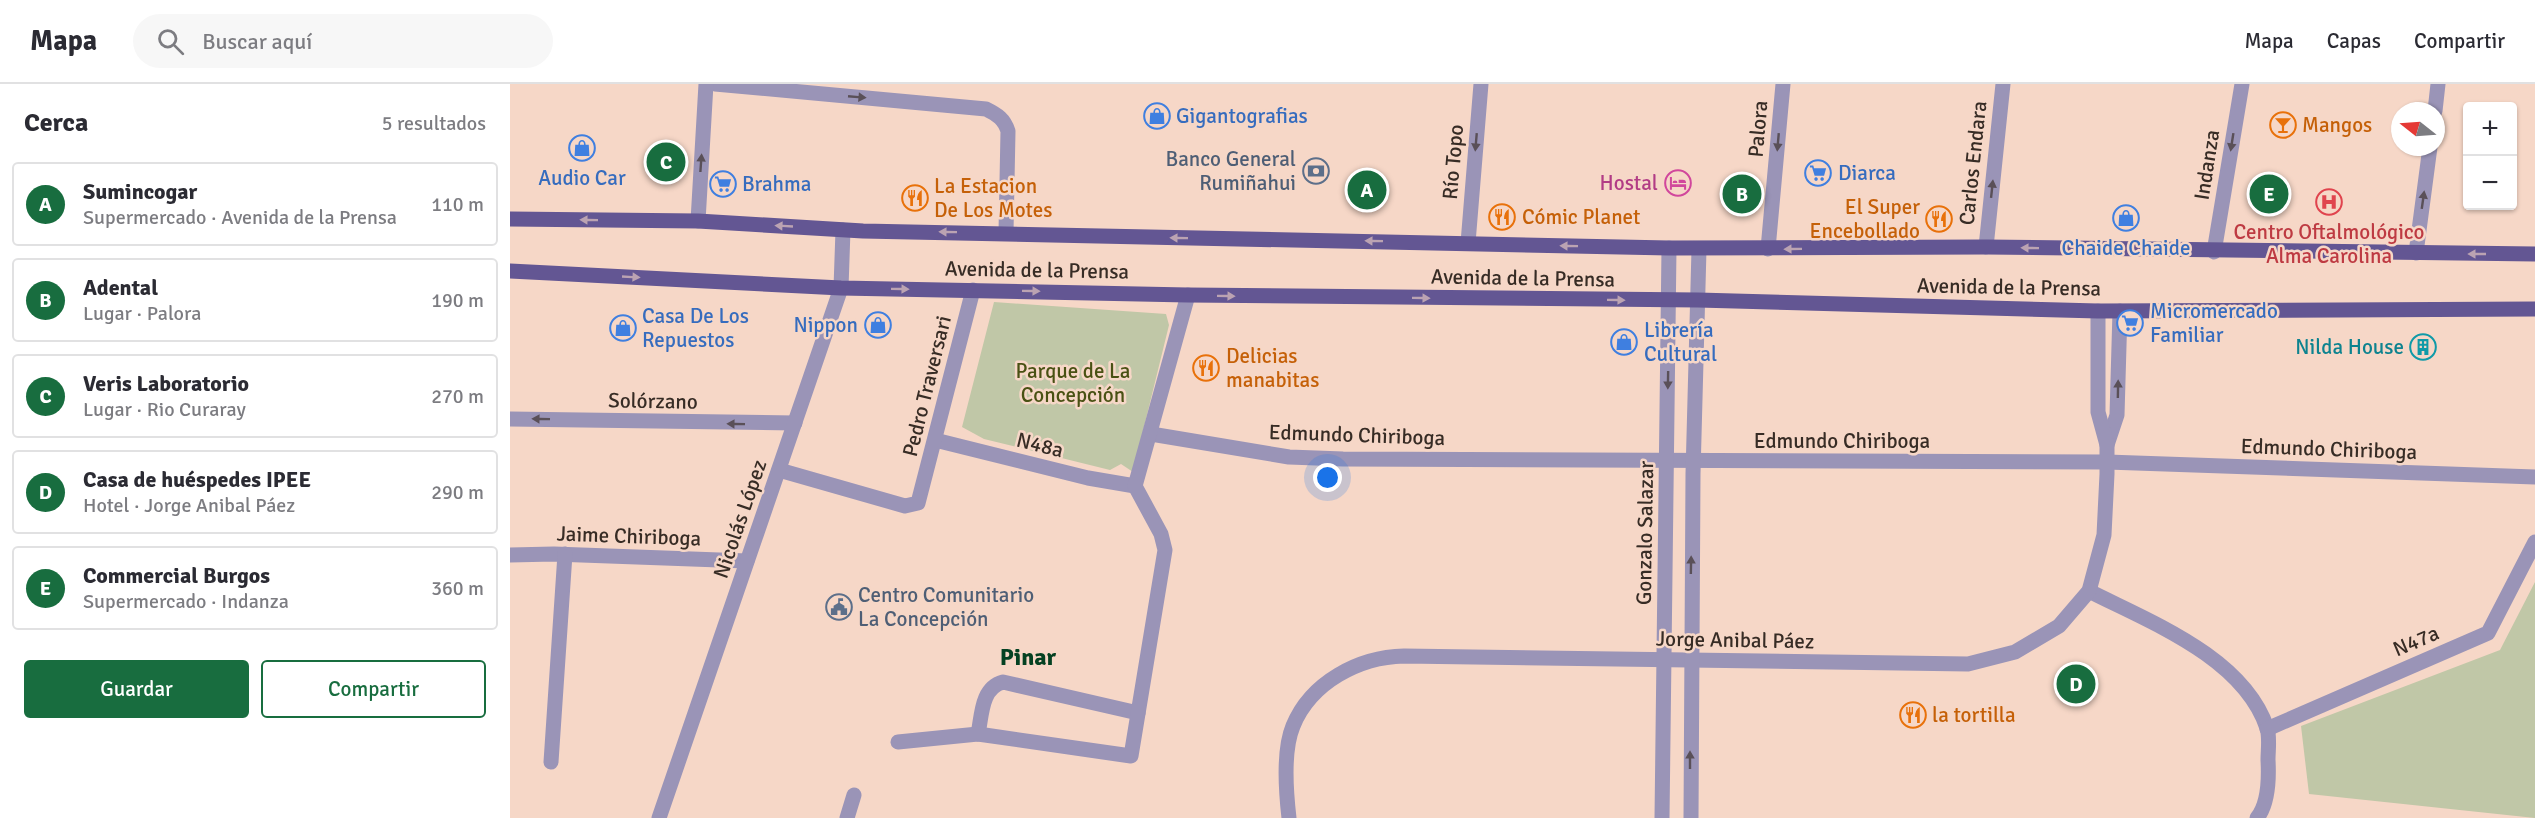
<!DOCTYPE html>
<html lang="es">
<head>
<meta charset="utf-8">
<style>
  :root { --surface:#fff; --page:#f7f7f7; --text:#2b2b33; --muted:#7c7c81; --line:#e1e1e2; --accent:#186d3f }
  body { margin:0; font-family:Signika,sans-serif; background:var(--page); color:var(--text) }
  .controls { position:absolute; right:18px; top:18px; display:grid; overflow:hidden; border-radius:6px; box-shadow:0 2px 4px #0004 }
  .controls button { width:54px; height:54px; display:grid; place-items:center; padding:0; border:0; border-bottom:2px solid var(--line); background:var(--surface); color:var(--text); font:30px sans-serif }
  .compass { position:absolute; left:1881px; top:18px; width:54px; height:54px; border-radius:50%; background:var(--surface); box-shadow:0 2px 4px #0004; rotate:287deg }
  .you { position:absolute; left:818px; top:394px; width:21px; height:21px; margin:-15px; border:4px solid #fff; border-radius:50%; background:#1a73e8; box-shadow:0 0 0 9px #1a73e833 }
  .badge { display:grid; place-items:center; width:39px; height:39px; border-radius:50%; background:var(--accent); color:#fff; font-size:20px; font-weight:700 }
  .pin { position:absolute; translate:-50% -50%; border:3px solid #fff; box-shadow:0 2px 6px #0006 }
  .list { margin:0; padding:0; list-style:none }
  h2 { display:flex; justify-content:space-between; align-items:center; height:78px; margin:0; padding:0 24px; font-size:26px }
  h2 small { font-size:20px; font-weight:400; color:var(--muted) }
  .list li { display:grid; grid-template-columns:39px 1fr auto; gap:18px; align-items:center; box-sizing:border-box; height:84px; margin:0 12px 12px; padding:0 12px; border:2px solid var(--line); border-radius:6px }
  .list b { display:block; font-size:22px; white-space:nowrap }
  .list p { margin:0; font-size:20px; white-space:nowrap; color:var(--muted) }
  .list em { font-size:20px; font-style:normal; color:var(--muted) }
  .actions { display:flex; gap:12px; padding:18px 24px }
  .actions a { flex:1; padding:14px 0; border:2px solid var(--accent); border-radius:6px; text-align:center; font-size:21px; color:var(--accent) }
  .actions .main { background:var(--accent); color:#fff }
  .icon { flex:none; width:33px; height:33px; fill:none; stroke:currentColor; stroke-width:2; stroke-linecap:round; stroke-linejoin:round }
  .map { position:relative; flex:none; width:2025px; height:734px; overflow:hidden }
  header { display:flex; align-items:center; gap:36px; box-sizing:border-box; height:84px; padding:0 30px; background:var(--surface); border-bottom:2px solid var(--line) }
  header strong { font-size:28px }
  nav { display:flex; gap:33px; margin-inline-start:auto; font-size:21px }
  .search { width:420px; height:54px; background:var(--page); display:flex; align-items:center; gap:15px; box-sizing:border-box; padding:0 21px; border-radius:33px; color:var(--muted); font-size:22px }
  main { display:flex }
  aside { flex:1; background:var(--surface) }
  .map>svg:first-child { display:block }
  .green { fill:#c0c7a7 }
  .lines { fill:none; stroke-linecap:round; stroke-linejoin:round }
  .street { stroke:#9a94b7; stroke-width:15 }
  .primary { stroke:#635693; stroke-width:15 }
  .oneway { fill:#5a5058 }
  .oneway2 { fill:#bba3b2 }
  .labels { text-anchor:middle; stroke-width:5; stroke-linejoin:round; paint-order:stroke }
  .shop-label { font-size:21px; fill:#366cbe; stroke:#f6d7c7; text-anchor:start }
  .food-label { font-size:21px; fill:#c56008; stroke:#f6d7c7; text-anchor:start }
  .street-label { font-size:21px; fill:#372c25; stroke:#f6d7c7 }
  .service-label { font-size:21px; fill:#4e5e75; stroke:#f6d7c7; text-anchor:end }
  .hotel-label { font-size:21px; fill:#b23c85; stroke:#f6d7c7; text-anchor:end }
  .health-label { font-size:21px; fill:#be3a42; stroke:#f6d7c7 }
  .culture-label { font-size:21px; fill:#0d838f; stroke:#f6d7c7; text-anchor:end }
  .park-label { font-size:21px; fill:#495113; stroke:#f6d7c7 }
  .quarter-label { font-size:24px; font-weight:bold; fill:#044122; stroke:#f6d7c7 }
</style>
</head>
<body>
<header>
<strong>Mapa</strong>
<div class="search"><svg class="icon" aria-label="search" viewBox="0 0 24 24"><circle cx="10" cy="10" r="6"/><path d="M15 15l6 6"/></svg>Buscar aquí</div>
<nav><a>Mapa</a><a>Capas</a><a>Compartir</a></nav>
</header>
<main>
<aside>
<h2>Cerca<small>5 resultados</small></h2>
<ul class="list">
<li><span class="badge">A</span><div><b>Sumincogar</b><p>Supermercado · Avenida de la Prensa</p></div><em>110 m</em></li>
<li><span class="badge">B</span><div><b>Adental</b><p>Lugar · Palora</p></div><em>190 m</em></li>
<li><span class="badge">C</span><div><b>Veris Laboratorio</b><p>Lugar · Rio Curaray</p></div><em>270 m</em></li>
<li><span class="badge">D</span><div><b>Casa de huéspedes IPEE</b><p>Hotel · Jorge Anibal Páez</p></div><em>290 m</em></li>
<li><span class="badge">E</span><div><b>Commercial Burgos</b><p>Supermercado · Indanza</p></div><em>360 m</em></li>
</ul>
<div class="actions"><a class="main">Guardar</a><a>Compartir</a></div>
</aside>
<div class="map">
<svg width="2025" height="734" viewBox="0 0 2025 734">
  <rect width="100%" height="100%" fill="#f6d7c7"/>
  <g class="green">
    <path d="M484 218 656 230 659 241 623 388 611 380 600 386 474 355 452 343Z"/>
    <path d="M2025 498V734L1799 710 1791 642 1990 566Z"/>
  </g>
  <g class="lines">
    <g class="street">
      <path d="M205 0 476 25C488 31 494 35 498 47L496 148"/>
      <path d="M1925 27 1928 0"/>
      <path d="M188 137 196 0"/>
      <path d="M958 159 971 0"/>
      <path d="M1476 163 1493 0"/>
      <path d="M1258 165 1273 0"/>
      <path d="M1704 168 1732 0"/>
      <path d="M1906 169 1920 63"/>
      <path d="M0 335 285 339"/>
      <path d="M641 350 779 373 833 375 1597 378 2025 393"/>
      <path d="M425 356 578 394 625 402"/>
      <path d="M1597 361 1607 331 1610 227"/>
      <path d="M269 386 395 422 408 419 463 206"/>
      <path d="M0 471 44 470 237 477"/>
      <path d="M1579 507C1640 538 1733 573 1757 644 1760 653 1758 666 1758 676 1759 694 1759 719 1747 734"/>
      <path d="M1757 645 1978 549 2025 458"/>
      <path d="M468 650C472 631 471 604 493 598L628 629"/>
      <path d="M388 658 468 650 621 672 655 466 651 450 625 402 678 211"/>
      <path d="M41 678 55 470"/>
      <path d="M149 734 331 204 333 146"/>
      <path d="M337 734 344 711"/>
      <path d="M779 734C776 708 773 666 783 642 801 598 849 573 894 572L1458 580 1505 568 1549 542 1579 507 1594 451 1597 390V361L1588 328V227"/>
      <path d="M1152 734 1159 164"/>
      <path d="M1181 734 1183 390 1189 165"/>
    </g>
    <g class="primary">
      <path d="M0 135 188 137 353 147 1159 164 1476 163 2025 170"/>
      <path d="M0 187 331 204 678 211 1188 216 1588 227 2025 225"/>
    </g>
  </g>
  <defs><path id="oneway-solid" d="M-6-.8H1V-3.2L6.5 0L1 3.2V.8H-6Z" transform="scale(1.5)"/></defs>
  <g class="oneway">
    <use href="#oneway-solid" transform="translate(347 13) rotate(5)"/>
    <use href="#oneway-solid" transform="translate(966 58) rotate(95)"/>
    <use href="#oneway-solid" transform="translate(1268 58) rotate(95)"/>
    <use href="#oneway-solid" transform="translate(1722 58) rotate(99)"/>
    <use href="#oneway-solid" transform="translate(191 79) rotate(-86)"/>
    <use href="#oneway-solid" transform="translate(1482 105) rotate(-84)"/>
    <use href="#oneway-solid" transform="translate(1913 116) rotate(-82)"/>
    <use href="#oneway-solid" transform="translate(1158 296) rotate(91)"/>
    <use href="#oneway-solid" transform="translate(1608 305) rotate(-89)"/>
    <use href="#oneway-solid" transform="translate(31 335) rotate(-179)"/>
    <use href="#oneway-solid" transform="translate(226 340) rotate(-179)"/>
    <use href="#oneway-solid" transform="translate(1181 481) rotate(-89)"/>
    <use href="#oneway-solid" transform="translate(1180 676) rotate(-90)"/>
  </g>
  <g class="oneway2">
    <use href="#oneway-solid" transform="translate(79 136) rotate(-179)"/>
    <use href="#oneway-solid" transform="translate(274 142) rotate(-177)"/>
    <use href="#oneway-solid" transform="translate(438 148) rotate(-179)"/>
    <use href="#oneway-solid" transform="translate(669 154) rotate(-179)"/>
    <use href="#oneway-solid" transform="translate(864 157) rotate(-179)"/>
    <use href="#oneway-solid" transform="translate(1059 162) rotate(-179)"/>
    <use href="#oneway-solid" transform="translate(1520 164) rotate(-179)"/>
    <use href="#oneway-solid" transform="translate(1283 165) rotate(179)"/>
    <use href="#oneway-solid" transform="translate(1967 170) rotate(-180)"/>
    <use href="#oneway-solid" transform="translate(121 193) rotate(3)"/>
    <use href="#oneway-solid" transform="translate(390 205) rotate(1)"/>
    <use href="#oneway-solid" transform="translate(521 207) rotate(1)"/>
    <use href="#oneway-solid" transform="translate(716 212) rotate(1)"/>
    <use href="#oneway-solid" transform="translate(911 214) rotate(1)"/>
    <use href="#oneway-solid" transform="translate(1106 216) rotate(1)"/>
  </g>
  <defs>
    <g id="shop-ring" transform="scale(1.35)"><circle r="9.5" fill="#f6d7c7" stroke="#3f7fe0" stroke-width="1.5"/><path d="M-5-2.5h2.3a2.7 3.5 0 0 1 5.4 0H5L5.5 6h-11ZM-1.5-2.5h3a1.5 2.3 0 0 0-3 0Z" fill="#3f7fe0"/></g>
    <g id="bar-ring" transform="scale(1.35)"><circle r="9.5" fill="#f6d7c7" stroke="#e8710a" stroke-width="1.5"/><path d="M-6-5H6L.8 .8V4.5H3.5V6h-7V4.5H-.8V.8Z" fill="#e8710a"/></g>
    <g id="bank-ring" transform="scale(1.35)"><circle r="9.5" fill="#f6d7c7" stroke="#5c6f8a" stroke-width="1.5"/><path d="M-6-4H6V4H-6ZM0-2.3a2.3 2.3 0 1 0 0 4.6a2.3 2.3 0 1 0 0-4.6Z" fill="#5c6f8a"/></g>
    <g id="supermarket-ring" transform="scale(1.35)"><circle r="9.5" fill="#f6d7c7" stroke="#3f7fe0" stroke-width="1.5"/><path d="M-6-5.5h2.5l.6 2H6L4.5 2H-2.5L-4.4-4H-6ZM-1.5 3.2a1.3 1.3 0 1 0 .1 0ZM3 3.2a1.3 1.3 0 1 0 .1 0Z" fill="#3f7fe0"/></g>
    <g id="hotel-ring" transform="scale(1.35)"><circle r="9.5" fill="#f6d7c7" stroke="#d1479c" stroke-width="1.5"/><path d="M-6-4.5h1.5V1H6V5H4.5V3h-9V5H-6ZM-4 0a1.8 1.8 0 1 1 3.6 0ZM.5 0V-2.5h3Q6-2.5 6 0Z" fill="#d1479c"/></g>
    <g id="restaurant-ring" transform="scale(1.35)"><circle r="9.5" fill="#f6d7c7" stroke="#e8710a" stroke-width="1.5"/><path d="M-5-6h1v4h1v-4h1v4h1v-4h1v5L-1.5 .5V6h-2V.5L-5-1ZM5-6V6H3V1.5H1.5Q1.5-4 5-6Z" fill="#e8710a"/></g>
    <g id="hospital-ring" transform="scale(1.35)"><circle r="9.5" fill="#f6d7c7" stroke="#e0444e" stroke-width="1.5"/><path d="M-5-5h3v3.5h4V-5h3V5h-3V1.5h-4V5h-3Z" fill="#e0444e"/></g>
    <g id="building-ring" transform="scale(1.35)"><circle r="9.5" fill="#f6d7c7" stroke="#0f9aa8" stroke-width="1.5"/><path d="M-4-6H4V6H1V3H-1V6H-4ZM-2.5-4.3h1.7v1.8h-1.7ZM.8-4.3h1.7v1.8H.8ZM-2.5-1h1.7V.8h-1.7ZM.8-1h1.7V.8H.8Z" fill="#0f9aa8"/></g>
    <g id="civic-ring" transform="scale(1.35)"><circle r="9.5" fill="#f6d7c7" stroke="#5c6f8a" stroke-width="1.5"/><path d="M-.6-6.5H3V-4.5H.6V-3L4-1V1h2V6H-6V1h2V-1L-.6-3ZM-1.2 2.5V6h2.4V2.5Z" fill="#5c6f8a"/></g>
  </defs>
  <g fill-rule="evenodd">
    <use href="#shop-ring" x="647" y="32"/>
    <use href="#bar-ring" x="1773" y="41"/>
    <use href="#shop-ring" x="72" y="64"/>
    <use href="#bank-ring" x="806" y="87"/>
    <use href="#supermarket-ring" x="1308" y="89"/>
    <use href="#hotel-ring" x="1168" y="99"/>
    <use href="#supermarket-ring" x="213" y="100"/>
    <use href="#restaurant-ring" x="405" y="114"/>
    <use href="#hospital-ring" x="1819" y="118"/>
    <use href="#restaurant-ring" x="992" y="133"/>
    <use href="#shop-ring" x="1616" y="134"/>
    <use href="#restaurant-ring" x="1429" y="135"/>
    <use href="#supermarket-ring" x="1620" y="239"/>
    <use href="#shop-ring" x="368" y="241"/>
    <use href="#shop-ring" x="113" y="244"/>
    <use href="#shop-ring" x="1114" y="258"/>
    <use href="#building-ring" x="1913" y="263"/>
    <use href="#restaurant-ring" x="696" y="284"/>
    <use href="#civic-ring" x="329" y="523"/>
    <use href="#restaurant-ring" x="1403" y="631"/>
  </g>
  <g class="labels">
    <g class="shop-label">
      <text x="666" y="39">Gigantografias</text>
      <text x="1328" y="96">Diarca</text>
      <text x="72" y="101" text-anchor="middle">Audio Car</text>
      <text x="232" y="107">Brahma</text>
      <text x="1616" y="171" text-anchor="middle">Chaide Chaide</text>
      <text x="1640" y="234">Micromercado<tspan x="1640" dy="24">Familiar</tspan></text>
      <text x="132" y="239">Casa De Los<tspan x="132" dy="24">Repuestos</tspan></text>
      <text x="348" y="248" text-anchor="end">Nippon</text>
      <text x="1134" y="253">Librería<tspan x="1134" dy="24">Cultural</tspan></text>
    </g>
    <g class="food-label">
      <text x="1792" y="48">Mangos</text>
      <text x="424" y="109">La Estacion<tspan x="424" dy="24">De Los Motes</tspan></text>
      <text x="1410" y="130" text-anchor="end">El Super<tspan x="1410" dy="24">Encebollado</tspan></text>
      <text x="1012" y="140">Cómic Planet</text>
      <text x="716" y="279">Delicias<tspan x="716" dy="24">manabitas</tspan></text>
      <text x="1422" y="638">la tortilla</text>
    </g>
    <g class="street-label">
      <text transform="translate(1248 45) rotate(-85)" y="7">Palora</text>
      <text transform="translate(943 78) rotate(-85)" y="7">Río Topo</text>
      <text transform="translate(1463 79) rotate(-84)" y="7">Carlos Endara</text>
      <text transform="translate(1697 81) rotate(-81)" y="7">Indanza</text>
      <text transform="translate(527 186) rotate(1)" y="7">Avenida de la Prensa</text>
      <text transform="translate(1013 194) rotate(1)" y="7">Avenida de la Prensa</text>
      <text transform="translate(1499 203) rotate(1)" y="7">Avenida de la Prensa</text>
      <text transform="translate(417 302) rotate(-76)" y="7">Pedro Traversari</text>
      <text transform="translate(143 317) rotate(1)" y="7">Solórzano</text>
      <text transform="translate(847 351) rotate(2)" y="7">Edmundo Chiriboga</text>
      <text x="1332" y="364">Edmundo Chiriboga</text>
      <text transform="translate(530 361) rotate(14)" y="7">N48a</text>
      <text transform="translate(1819 365) rotate(2)" y="7">Edmundo Chiriboga</text>
      <text transform="translate(230 435) rotate(-71)" y="7">Nicolás López</text>
      <text transform="translate(1135 449) rotate(-89)" y="7">Gonzalo Salazar</text>
      <text transform="translate(119 452) rotate(2)" y="7">Jaime Chiriboga</text>
      <text transform="translate(1225 556) rotate(1)" y="7">Jorge Anibal Páez</text>
      <text transform="translate(1906 557) rotate(-23)" y="7">N47a</text>
    </g>
    <g class="service-label">
      <text x="786" y="82">Banco General<tspan x="786" dy="24">Rumiñahui</tspan></text>
      <text x="348" y="518" text-anchor="start">Centro Comunitario<tspan x="348" dy="24">La Concepción</tspan></text>
    </g>
    <g class="hotel-label">
      <text x="1148" y="106">Hostal</text>
    </g>
    <g class="health-label">
      <text x="1819" y="155">Centro Oftalmológico<tspan x="1819" dy="24">Alma Carolina</tspan></text>
    </g>
    <g class="culture-label">
      <text x="1894" y="270">Nilda House</text>
    </g>
    <g class="park-label">
      <text x="563" y="294">Parque de La<tspan x="563" dy="24">Concepción</tspan></text>
    </g>
    <g class="quarter-label">
      <text x="518" y="581">Pinar</text>
    </g>
  </g>
</svg>
<div class="controls">
<button>+</button>
<button>−</button>
</div>
<svg class="compass" viewBox="-18 -18 36 36"><path d="M0-13l5 13h-10z" fill="#e53935"/><path d="M0 13l5-13h-10z" fill="#7c7c81"/></svg>
<div class="you"></div>
<div class="pin badge" style="left:857px;top:106px">A</div>
<div class="pin badge" style="left:1232px;top:110px">B</div>
<div class="pin badge" style="left:156px;top:78px">C</div>
<div class="pin badge" style="left:1566px;top:600px">D</div>
<div class="pin badge" style="left:1759px;top:110px">E</div>
</div>
</main>
</body>
</html>
